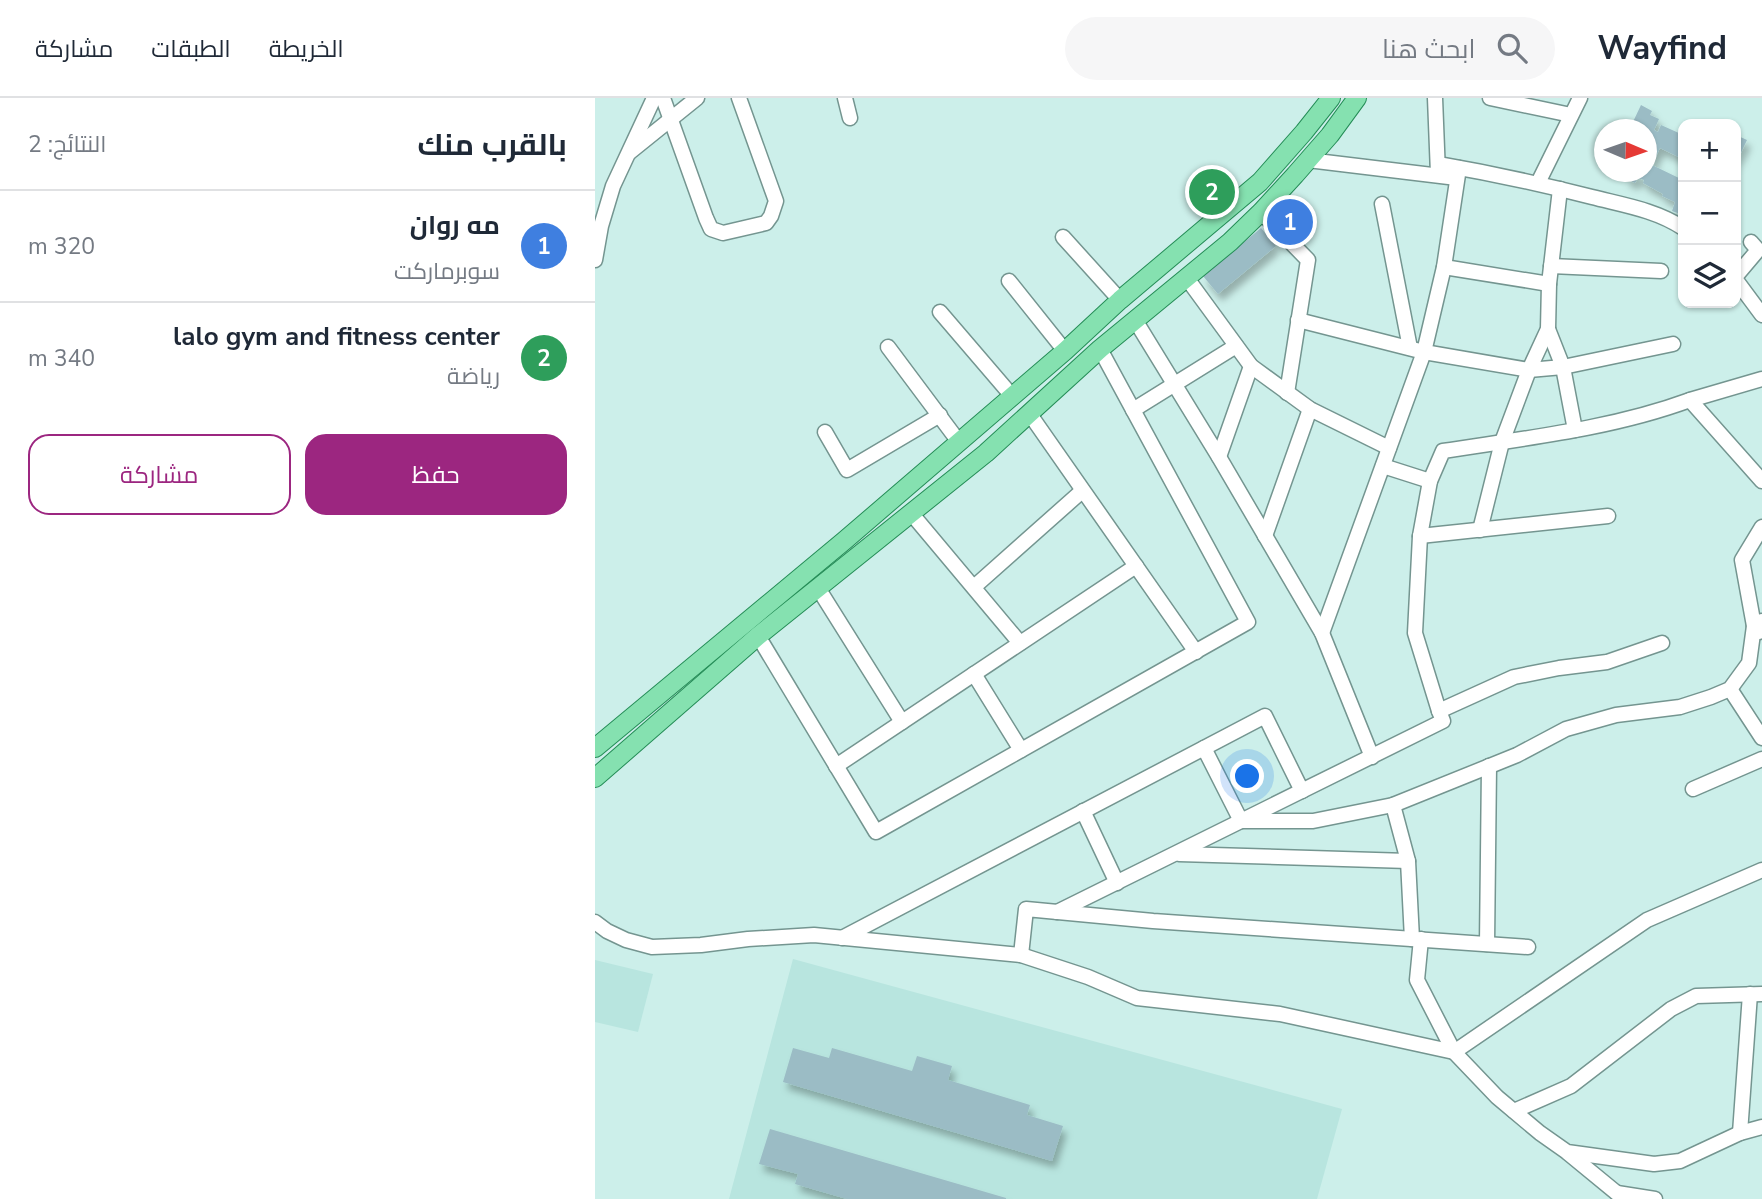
<!DOCTYPE html>
<html lang="ar">
<head>
<meta charset="utf-8">
<style>
  :root { --surface:#fff; --page:#f6f6f7; --text:#1f2937; --muted:#747a83; --line:#e0e1e3; --accent:#9c2680 }
  body { margin:0; font-family:"Nunito Sans",Cairo,sans-serif; background:var(--page); color:var(--text); direction:rtl }
  .controls { position:absolute; right:21px; top:21px; display:grid; overflow:hidden; border-radius:14px; box-shadow:0 2px 5px #0004 }
  .controls button { width:63px; height:63px; display:grid; place-items:center; padding:0; border:0; border-bottom:2px solid var(--line); background:var(--surface); color:var(--text); font:35px sans-serif }
  .compass { position:absolute; left:999px; top:21px; width:63px; height:63px; border-radius:50%; background:var(--surface); box-shadow:0 2px 5px #0004; rotate:92deg }
  .you { position:absolute; left:653px; top:679px; width:24px; height:24px; margin:-18px; border:5px solid #fff; border-radius:50%; background:#1a73e8; box-shadow:0 0 0 10px #1a73e833 }
  .badge { display:grid; place-items:center; width:46px; height:46px; border-radius:50%; background:var(--accent); color:#fff; font-size:23px; font-weight:700 }
  .pin { position:absolute; translate:-50% -50%; border:4px solid #fff; box-shadow:0 2px 7px #0006 }
  .list { margin:0; padding:0; list-style:none }
  h2 { display:flex; justify-content:space-between; align-items:center; height:91px; margin:0; padding:0 28px; font-size:30px }
  h2 small { font-size:23px; font-weight:400; color:var(--muted) }
  .list li { display:grid; grid-template-columns:46px 1fr auto; gap:21px; align-items:center; box-sizing:border-box; height:112px; padding:0 28px; border-top:2px solid var(--line) }
  .list b { display:block; font-size:26px; white-space:nowrap }
  .list p { margin:0; font-size:23px; white-space:nowrap; color:var(--muted) }
  .list em { font-size:23px; font-style:normal; color:var(--muted) }
  .actions { display:flex; gap:14px; padding:21px 28px }
  .actions a { flex:1; padding:16px 0; border:2px solid var(--accent); border-radius:21px; text-align:center; font-size:24px; color:var(--accent) }
  .actions .main { background:var(--accent); color:#fff }
  .icon { flex:none; width:38px; height:38px; fill:none; stroke:currentColor; stroke-width:2; stroke-linecap:round; stroke-linejoin:round }
  .map { position:relative; flex:none; width:1167px; height:1101px; overflow:hidden; direction:ltr }
  header { display:flex; align-items:center; gap:42px; box-sizing:border-box; height:98px; padding:0 35px; background:var(--surface); border-bottom:2px solid var(--line) }
  header strong { font-size:33px }
  nav { display:flex; gap:38px; margin-inline-start:auto; font-size:24px }
  .search { width:490px; height:63px; background:var(--page); display:flex; align-items:center; gap:18px; box-sizing:border-box; padding:0 24px; border-radius:38px; color:var(--muted); font-size:26px }
  main { display:flex }
  aside { flex:1; background:var(--surface) }
  .map>svg:first-child { display:block }
  .built { fill:#b8e5df }
  .building { fill:#9bbcc5; filter:url(#shadow) }
  .lines { fill:none; stroke-linecap:round; stroke-linejoin:round }
  .minor-casing { stroke:#749590; stroke-width:17 }
  .major-casing { stroke:#248c56; stroke-width:20 }
  .minor { stroke:#fff; stroke-width:14 }
  .major { stroke:#85e1b0; stroke-width:18 }
</style>
</head>
<body>
<header>
<strong>Wayfind</strong>
<div class="search"><svg class="icon" aria-label="search" viewBox="0 0 24 24"><circle cx="10" cy="10" r="6"/><path d="M15 15l6 6"/></svg>ابحث هنا</div>
<nav><a>الخريطة</a><a>الطبقات</a><a>مشاركة</a></nav>
</header>
<main>
<div class="map">
<svg width="1167" height="1101" viewBox="0 0 1167 1101">
  <defs>
    <filter id="shadow"><feDropShadow dx="4" dy="7" stdDeviation="3.5" flood-color="#0004"/></filter>
  </defs>
  <rect width="100%" height="100%" fill="#ccefea"/>
  <g class="built">
    <path d="M198 861 747 1011 722 1101H134Z"/>
    <path d="M0 862 58 876 43 934 0 924Z"/>
  </g>
  <g class="building">
    <path d="M1046 7 1057 13 1055 17 1064 21 1059 32 1063 34 1066 27 1086 36 1085 38 1088 39V61L1065 50 1057 67 1088 82V117L1077 113 1080 104 1067 98 1068 96 1048 85 1049 82 1043 80 1040 85 1029 80 1032 74H1052V32H1041L1042 29 1037 26Z"/>
    <path d="M1141 37 1152 42 1141 65Z"/>
    <path d="M666 130 681 148 623 196 608 178Z"/>
    <path d="M198 950 234 960 237 950 317 973 322 958 357 968 353 982 435 1007 432 1017 468 1028 457 1063 188 984Z"/>
    <path d="M175 1031 411 1100V1101H252L200 1086 203 1076 164 1066Z"/>
  </g>
  <g class="lines">
    <g class="minor-casing">
      <g id="minor">
        <path d="M68 0 111 120 116 131 128 135 171 125 176 118 181 103 144 0"/>
        <path d="M250 0 255 20"/>
        <path d="M840 0 843 76"/>
        <path d="M895 0 976 17"/>
        <path d="M35 54 102 0"/>
        <path d="M713 62 862 80"/>
        <path d="M843 66C895 75 946 86 997 99 1028 107 1061 112 1088 130"/>
        <path d="M943 85 985 0"/>
        <path d="M787 106 815 250"/>
        <path d="M666 114 713 162 692 295"/>
        <path d="M468 139 525 202"/>
        <path d="M0 162 6 128 18 88 59 0"/>
        <path d="M956 168 1066 173"/>
        <path d="M849 169 954 186"/>
        <path d="M1141 178 1163 152 1156 144"/>
        <path d="M591 179 656 268 715 311 794 350"/>
        <path d="M1141 182 1167 217"/>
        <path d="M414 183 470 253"/>
        <path d="M345 214 417 298"/>
        <path d="M540 222 624 359 727 535 777 659"/>
        <path d="M703 222 829 254 934 272 968 269 1078 246"/>
        <path d="M953 231 968 269 980 332"/>
        <path d="M293 249 364 344"/>
        <path d="M1095 302 1167 281"/>
        <path d="M538 312 641 248"/>
        <path d="M434 315 601 554"/>
        <path d="M230 334 252 372 345 317"/>
        <path d="M624 359 656 268"/>
        <path d="M788 368 835 383"/>
        <path d="M316 415 425 545"/>
        <path d="M885 432 907 344 934 272 953 231 954 186 965 91"/>
        <path d="M670 438 715 311"/>
        <path d="M825 438 1013 418"/>
        <path d="M379 489 487 393"/>
        <path d="M223 490 307 624"/>
        <path d="M1164 534 1159 528 1147 462 1167 429"/>
        <path d="M727 535 829 254 849 169 864 70"/>
        <path d="M163 538 281 734 653 524 505 251"/>
        <path d="M379 576 426 652"/>
        <path d="M1135 591 1167 640"/>
        <path d="M844 613 919 579 964 570 1012 564 1067 545"/>
        <path d="M609 650 646 723H718L798 707 922 657 971 631 1021 617 1085 609 1116 599 1135 591 1154 565 1159 528 1167 523"/>
        <path d="M241 668 541 468"/>
        <path d="M1098 691 1167 661"/>
        <path d="M798 707 813 763 817 841"/>
        <path d="M488 713 522 785"/>
        <path d="M584 756 813 763"/>
        <path d="M462 814 848 623 844 613 820 535 825 438 835 383 848 353C931 340 1016 331 1095 302L1167 383"/>
        <path d="M0 824 12 833 31 842 57 849 106 847 153 841 219 837 426 857 493 879 542 900 685 916 859 954 1052 822 1167 772"/>
        <path d="M247 840 670 618 707 693"/>
        <path d="M826 841 822 882 859 954 902 999 945 1035 972 1054 1059 1066 1085 1063 1145 1035 1167 1029"/>
        <path d="M892 846 894 668"/>
        <path d="M426 857 431 811 558 823 933 849"/>
        <path d="M919 1013 976 988 1076 911 1101 898 1167 896"/>
        <path d="M1145 1035 1155 896"/>
        <path d="M973 1055 1029 1101"/>
        <path d="M1022 1095 1060 1101"/>
      </g>
    </g>
    <g class="major-casing">
      <g id="major">
        <path d="M0 650 249 443 470 253 525 202 665 84 709 34 736 0"/>
        <path d="M0 680 163 538 391 355 505 251 635 144 666 114 700 77 735 37 762 0"/>
      </g>
    </g>
    <use href="#minor" class="minor"/>
    <use href="#major" class="major"/>
  </g>
</svg>
<div class="controls">
<button>+</button>
<button>−</button>
<button><svg class="icon" aria-label="layers" viewBox="0 0 24 24"><path d="M12 4l9 5-9 5-9-5zM3 14l9 5 9-5"/></svg></button>
</div>
<svg class="compass" viewBox="-18 -18 36 36"><path d="M0-13l5 13h-10z" fill="#e53935"/><path d="M0 13l5-13h-10z" fill="#747a83"/></svg>
<div class="you"></div>
<div class="pin badge" style="left:695px;top:124px;background:#3f7fe0">1</div>
<div class="pin badge" style="left:617px;top:94px;background:#2e9e5b">2</div>
</div>
<aside>
<h2>بالقرب منك<small>النتائج: 2</small></h2>
<ul class="list">
<li><span class="badge" style="background:#3f7fe0">1</span><div><b>مه روان</b><p>سوبرماركت</p></div><em>320 m</em></li>
<li><span class="badge" style="background:#2e9e5b">2</span><div><b>lalo gym and fitness center</b><p>رياضة</p></div><em>340 m</em></li>
</ul>
<div class="actions"><a class="main">حفظ</a><a>مشاركة</a></div>
</aside>
</main>
</body>
</html>
